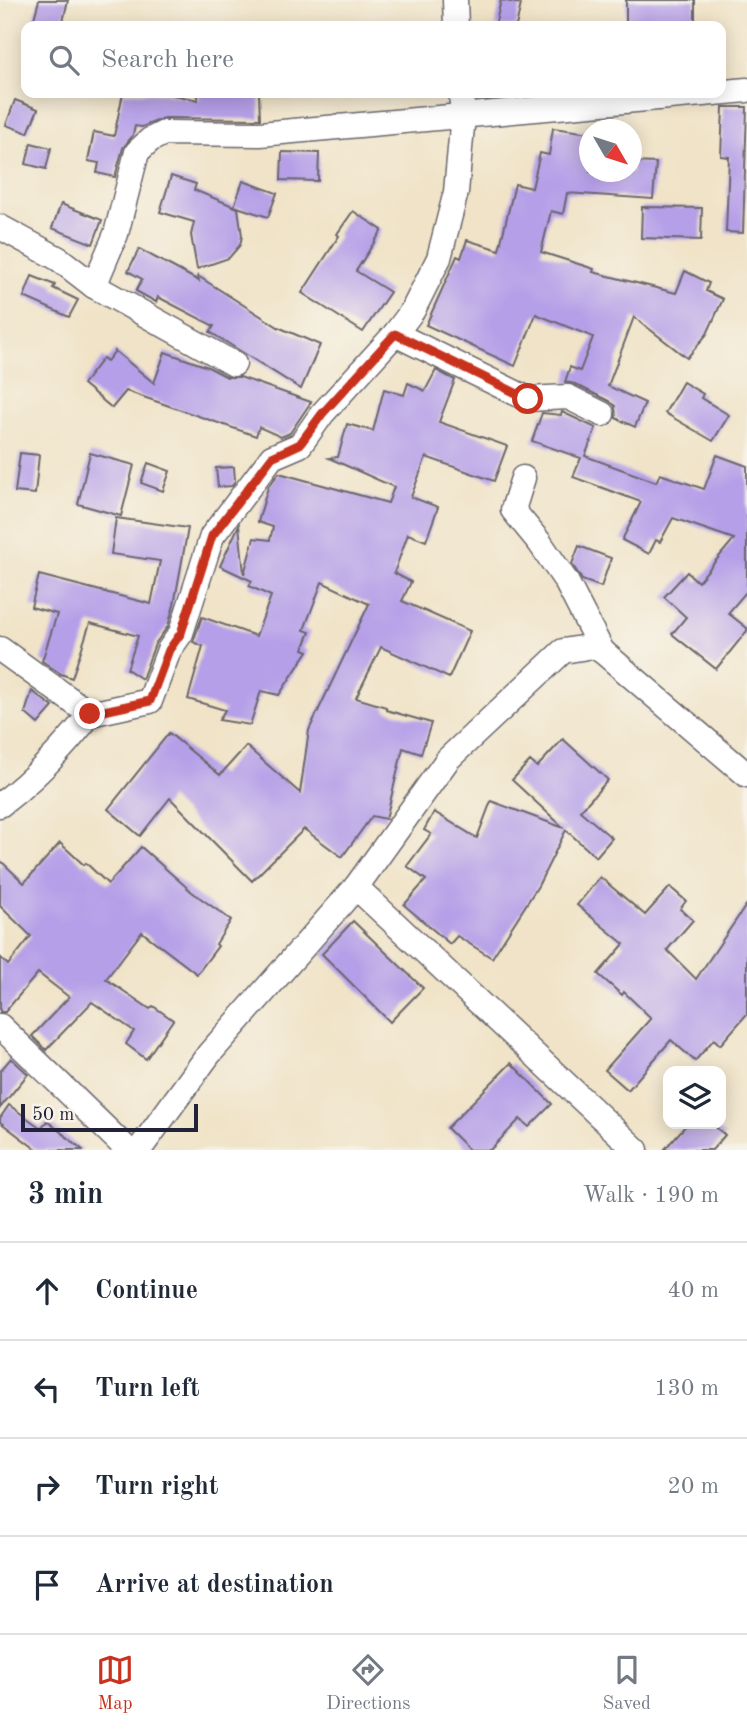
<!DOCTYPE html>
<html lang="en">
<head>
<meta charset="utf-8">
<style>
  :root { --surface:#fff; --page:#f6f6f7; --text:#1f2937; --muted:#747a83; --line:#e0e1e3; --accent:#c8321e }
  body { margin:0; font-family:"Old Standard TT",serif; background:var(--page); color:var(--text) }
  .controls { position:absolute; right:21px; bottom:21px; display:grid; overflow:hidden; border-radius:14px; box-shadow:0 4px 18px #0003 }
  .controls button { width:63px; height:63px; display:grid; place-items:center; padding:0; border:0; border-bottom:2px solid var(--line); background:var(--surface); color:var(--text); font:35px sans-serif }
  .compass { position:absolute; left:579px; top:119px; width:63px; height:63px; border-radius:50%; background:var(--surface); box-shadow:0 4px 18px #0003; rotate:129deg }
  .scale { position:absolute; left:21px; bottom:18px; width:177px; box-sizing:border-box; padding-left:7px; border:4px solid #22223b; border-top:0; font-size:19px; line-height:24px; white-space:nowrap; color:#22223b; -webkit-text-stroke:5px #f7f3e8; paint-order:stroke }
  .stop { position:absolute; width:21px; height:21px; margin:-16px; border:5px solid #c8321e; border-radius:50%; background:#fff }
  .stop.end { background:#c8321e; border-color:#fff; box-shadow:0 2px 7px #0008 }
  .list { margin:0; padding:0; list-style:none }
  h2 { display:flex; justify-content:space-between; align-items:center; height:91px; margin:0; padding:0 28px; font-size:30px }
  h2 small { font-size:23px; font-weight:400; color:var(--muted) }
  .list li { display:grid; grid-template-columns:46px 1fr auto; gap:21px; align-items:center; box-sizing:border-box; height:98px; padding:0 28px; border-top:2px solid var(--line) }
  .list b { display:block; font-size:26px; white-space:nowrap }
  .list em { font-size:23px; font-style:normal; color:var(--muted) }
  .icon { flex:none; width:38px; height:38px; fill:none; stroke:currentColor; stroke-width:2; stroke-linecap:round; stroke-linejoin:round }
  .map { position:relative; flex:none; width:747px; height:1150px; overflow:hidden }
  .search { position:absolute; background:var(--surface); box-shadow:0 4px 18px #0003; left:21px; right:21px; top:21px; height:77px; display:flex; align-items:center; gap:18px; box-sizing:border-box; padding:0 24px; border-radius:14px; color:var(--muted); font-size:26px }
  .sheet { height:483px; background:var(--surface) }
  nav { display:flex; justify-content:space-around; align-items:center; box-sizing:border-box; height:98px; border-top:2px solid var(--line); background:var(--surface); font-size:19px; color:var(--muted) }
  nav a { display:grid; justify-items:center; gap:4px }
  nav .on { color:var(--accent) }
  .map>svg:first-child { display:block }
  .building { fill:#b59fe8 }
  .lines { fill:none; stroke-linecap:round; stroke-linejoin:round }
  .minor-casing { stroke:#6a666c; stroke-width:27 }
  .minor { stroke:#fff; stroke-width:24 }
  .route { stroke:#c8321e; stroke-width:9 }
</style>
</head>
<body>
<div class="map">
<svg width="747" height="1150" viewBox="0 0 747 1150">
  <rect width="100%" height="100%" fill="#f7f3e8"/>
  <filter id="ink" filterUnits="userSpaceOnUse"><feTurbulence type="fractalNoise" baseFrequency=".0143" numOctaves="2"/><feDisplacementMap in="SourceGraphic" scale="14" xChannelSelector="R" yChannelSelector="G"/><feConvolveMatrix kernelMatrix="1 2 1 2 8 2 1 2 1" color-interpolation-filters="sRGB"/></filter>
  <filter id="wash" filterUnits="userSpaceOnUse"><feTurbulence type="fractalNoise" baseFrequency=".00686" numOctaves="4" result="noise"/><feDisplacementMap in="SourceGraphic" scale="28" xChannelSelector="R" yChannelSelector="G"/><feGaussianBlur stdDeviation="1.57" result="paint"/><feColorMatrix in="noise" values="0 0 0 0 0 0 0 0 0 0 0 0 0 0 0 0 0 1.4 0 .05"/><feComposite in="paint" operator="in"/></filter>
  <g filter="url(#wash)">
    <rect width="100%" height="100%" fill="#f0e3c7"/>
    <g id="blocks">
      <g class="building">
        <path d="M39 0H68L62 26H32Z"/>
        <path d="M501 0 521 4 516 26H495Z"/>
        <rect x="626" y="0" width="69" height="26"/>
        <path d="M123 93H163L198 100V93H259L260 119 164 118 142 127 135 126 133 135 123 148 115 177 97 173 99 163 88 161 94 132 114 136Z"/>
        <path d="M15 100 38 109 28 133 6 125Z"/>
        <path d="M723 107H747L743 233 726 232 729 157 721 156Z"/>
        <path d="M553 128 590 133V172H632V162L656 163 653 199 567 193 563 214 551 211 541 252 594 269 593 272 676 293 685 271 709 283 706 291 723 299 707 334 687 358 634 317 608 386 645 403 635 427 616 418 615 406 609 401 575 384 565 382 570 367 580 371 593 337 536 314 515 366 426 325 457 256 461 258 467 240 499 250 515 184 532 188 540 153 549 155Z"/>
        <path d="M31 143 51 148 46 169 26 164Z"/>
        <path d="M282 152 319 153 318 181 281 180Z"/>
        <path d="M171 176 196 184 194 190 238 208 242 236 240 245 229 258 197 269 191 235 194 222 160 212Z"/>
        <path d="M243 181 277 193 268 217 234 206Z"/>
        <path d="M61 204 102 220 93 244 52 228Z"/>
        <path d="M642 207 702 208 701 240 641 238Z"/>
        <path d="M353 211 382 230 356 271 390 292 363 332 302 293 339 236 337 234Z"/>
        <path d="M139 249 199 281 198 276 278 327 320 345 301 389 210 332 214 326 158 297 156 302 136 291 142 279 128 271Z"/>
        <path d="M32 276 55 285 53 288 78 300 69 317 24 297Z"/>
        <path d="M115 351 154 383 165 352 208 367 227 377H240L311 402 290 433 281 437 259 427 256 436 126 391 112 408 83 384 103 358 107 361Z"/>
        <path d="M436 370 455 380 439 422 507 446 494 481 426 457 411 497 438 507 426 541 408 534 394 573 411 582 402 601 470 631 449 678 381 647 356 698 386 707V710L431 723 421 754 403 748 386 819 372 816 342 857 304 829 252 881 170 798 140 836 108 809 169 733 220 775 246 746 300 793 309 730 369 604 322 582 304 630 310 632 303 649 308 651 279 695 261 691 250 725 219 720 225 710 188 699 203 646 193 642 202 617 256 636 271 596 249 586 252 581 220 566 239 525 244 574 254 538 270 540 273 527 258 522 268 487 279 473 388 503 394 487 329 458 338 457 347 424 373 431 384 389 404 395 408 383 425 391Z"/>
        <path d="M683 382 703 394 701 398 729 415 713 441 665 413Z"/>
        <path d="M562 412 596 428 585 456 656 482 660 474 704 489 717 455 747 466V591L728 613 747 628V631L716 669 672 634 686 617 664 597 687 572 698 582 734 539 673 518 660 542 656 540 649 554 622 540 641 502 573 477 581 458 532 441 542 413 561 415Z"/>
        <path d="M20 453 39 455 35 494 15 492Z"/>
        <path d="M90 453 134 465 121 516 78 504Z"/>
        <path d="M148 463 170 471 163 491 141 483Z"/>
        <path d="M234 467 235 481 232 486 218 487 216 468Z"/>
        <path d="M116 518 188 528 174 605 168 626 155 644 142 679 127 669 138 636 90 623 72 678 61 674 42 661 57 614 31 607 39 575 151 604 160 561 111 554Z"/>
        <path d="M579 546 611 558 601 587 582 580 572 564Z"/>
        <path d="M32 691 53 707 38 724 25 713Z"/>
        <path d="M563 739 608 780 580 811 612 838 596 857 566 830 538 886 492 958 457 936 450 944 404 905 426 880 407 866 431 834 424 830 434 812 477 838 491 801 564 828 512 780 530 761 537 767Z"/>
        <path d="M60 843 84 865 86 863 108 884 141 847 192 892 231 920 216 944 218 946 197 974 142 932 106 979 150 1009 153 1006 173 1020 146 1059 126 1044 134 1031 92 1002 46 1050 32 1036 69 997 38 973 5 1012H0V957L8 965 31 936 0 906V860L24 883Z"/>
        <path d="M600 877 645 915 670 887 686 901 680 909 693 920 667 950 696 979 747 904V1014L720 1045 714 1039 695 1061 671 1040 628 1090 605 1070 651 1018 624 992 622 995 598 974 624 944 577 905Z"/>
        <path d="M353 921 423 988 390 1022 322 954Z"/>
        <path d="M11 1058 28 1074 0 1108V1071Z"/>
        <path d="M511 1063 552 1104 529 1127 520 1119 490 1150H469L447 1128Z"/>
        <path d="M9 1105 41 1128 47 1121 83 1150H37L0 1122V1118Z"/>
        <path d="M687 1124H712L725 1135 712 1150H664Z"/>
      </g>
    </g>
  </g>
  <g filter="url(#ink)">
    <use href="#blocks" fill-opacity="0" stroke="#6a666c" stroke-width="2"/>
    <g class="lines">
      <g class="minor-casing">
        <g id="minor">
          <path d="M455 0 456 26"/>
          <path d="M0 227 59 259 94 286 234 364"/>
          <path d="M94 286 116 234 137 152 150 140 164 133 260 134 747 90"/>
          <path d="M395 334 528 399 568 397 602 414"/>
          <path d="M523 478 513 510 540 543 566 581 602 651"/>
          <path d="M0 649 90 714"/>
          <path d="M0 805C34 779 64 748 90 714L150 701 169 650 181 633 212 536 272 457 300 445 322 414 395 334 413 310 439 258 456 192 463 116 461 93"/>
          <path d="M356 887 636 1150"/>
          <path d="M0 1026 128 1150"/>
          <path d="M139 1150 209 1054 356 887 448 759 563 651 594 646 602 651 747 775"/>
        </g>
      </g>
      <use href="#minor" class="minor"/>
    </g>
  </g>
  <g class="lines" filter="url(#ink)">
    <path class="route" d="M90 714 150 701 169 650 181 633 212 536 272 457 300 444 322 414 395 334 528 399"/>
  </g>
</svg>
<div class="controls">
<button><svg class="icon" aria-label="layers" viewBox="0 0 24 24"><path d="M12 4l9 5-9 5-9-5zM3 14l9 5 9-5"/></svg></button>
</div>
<svg class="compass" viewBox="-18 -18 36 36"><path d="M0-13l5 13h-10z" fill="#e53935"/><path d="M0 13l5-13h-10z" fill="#747a83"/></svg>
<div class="scale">50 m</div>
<div class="stop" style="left:528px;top:399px"></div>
<div class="stop end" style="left:90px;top:714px"></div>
<div class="search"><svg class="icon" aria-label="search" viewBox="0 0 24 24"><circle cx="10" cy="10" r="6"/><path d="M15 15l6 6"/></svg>Search here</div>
</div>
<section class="sheet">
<h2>3 min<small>Walk · 190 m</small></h2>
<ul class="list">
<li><svg class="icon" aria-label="ahead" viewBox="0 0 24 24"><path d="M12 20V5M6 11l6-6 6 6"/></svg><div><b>Continue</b></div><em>40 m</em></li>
<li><svg class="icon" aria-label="left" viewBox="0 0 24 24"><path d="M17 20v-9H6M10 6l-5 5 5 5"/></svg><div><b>Turn left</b></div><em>130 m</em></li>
<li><svg class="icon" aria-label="right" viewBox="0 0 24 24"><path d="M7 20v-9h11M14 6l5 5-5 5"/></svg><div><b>Turn right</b></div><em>20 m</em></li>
<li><svg class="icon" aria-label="arrive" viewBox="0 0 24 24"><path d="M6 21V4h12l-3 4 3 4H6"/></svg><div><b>Arrive at destination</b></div></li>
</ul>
</section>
<nav>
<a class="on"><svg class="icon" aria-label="map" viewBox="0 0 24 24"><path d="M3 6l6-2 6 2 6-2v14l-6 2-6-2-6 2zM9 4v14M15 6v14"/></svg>Map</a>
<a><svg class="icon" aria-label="directions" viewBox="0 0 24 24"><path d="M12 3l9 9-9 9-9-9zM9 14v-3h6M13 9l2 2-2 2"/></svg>Directions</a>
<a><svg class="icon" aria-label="saved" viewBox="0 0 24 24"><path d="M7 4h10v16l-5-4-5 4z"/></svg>Saved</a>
</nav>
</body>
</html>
